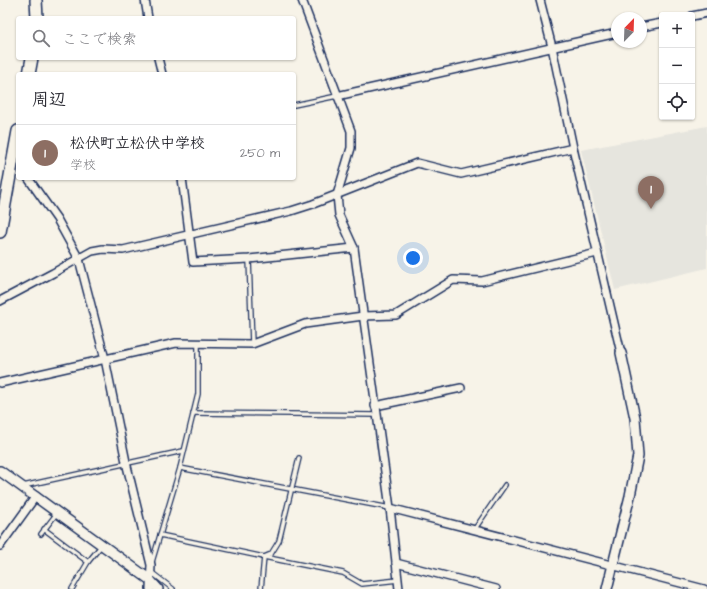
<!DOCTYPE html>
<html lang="ja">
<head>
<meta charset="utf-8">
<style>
  :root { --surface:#fff; --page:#f2f2f3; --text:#2b2b33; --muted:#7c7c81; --line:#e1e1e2; --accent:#1b2f5e }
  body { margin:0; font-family:"Architects Daughter","Klee One",sans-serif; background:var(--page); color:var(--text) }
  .controls { position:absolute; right:12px; top:12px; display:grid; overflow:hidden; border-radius:4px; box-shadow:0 1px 3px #0004 }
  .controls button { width:36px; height:36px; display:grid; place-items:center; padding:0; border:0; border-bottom:1px solid var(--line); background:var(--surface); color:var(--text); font:20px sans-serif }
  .compass { position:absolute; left:611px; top:12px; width:36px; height:36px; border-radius:50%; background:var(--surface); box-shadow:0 1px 3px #0004; rotate:23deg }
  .you { position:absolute; left:413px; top:258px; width:14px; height:14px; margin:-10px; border:3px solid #fff; border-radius:50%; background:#1a73e8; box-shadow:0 0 0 6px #1a73e833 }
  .badge { display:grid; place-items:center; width:26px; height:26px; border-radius:50%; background:var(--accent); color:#fff; font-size:13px; font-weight:700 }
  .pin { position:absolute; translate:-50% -33px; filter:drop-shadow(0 1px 2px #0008) }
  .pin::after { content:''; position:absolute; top:21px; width:14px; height:12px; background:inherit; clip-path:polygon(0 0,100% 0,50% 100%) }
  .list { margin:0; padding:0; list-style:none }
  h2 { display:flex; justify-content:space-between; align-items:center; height:52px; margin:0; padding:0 16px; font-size:17px }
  h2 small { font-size:13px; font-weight:400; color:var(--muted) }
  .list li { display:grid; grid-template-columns:26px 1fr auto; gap:12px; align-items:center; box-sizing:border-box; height:56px; padding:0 16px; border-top:1px solid var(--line) }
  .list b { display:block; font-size:15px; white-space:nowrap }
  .list p { margin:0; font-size:13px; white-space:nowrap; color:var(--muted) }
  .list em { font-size:13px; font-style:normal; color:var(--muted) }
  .icon { flex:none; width:22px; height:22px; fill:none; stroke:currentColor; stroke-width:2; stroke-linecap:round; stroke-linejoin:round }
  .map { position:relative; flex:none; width:707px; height:589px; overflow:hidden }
  .search { position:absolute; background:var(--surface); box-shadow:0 1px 3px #0004; left:16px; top:16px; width:280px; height:44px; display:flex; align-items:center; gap:10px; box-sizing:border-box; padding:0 14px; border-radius:4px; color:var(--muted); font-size:15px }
  .panel { position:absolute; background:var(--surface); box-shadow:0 1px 3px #0004; left:16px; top:72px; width:280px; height:108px; border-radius:4px }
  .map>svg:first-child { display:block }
  .built { fill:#e6e5de }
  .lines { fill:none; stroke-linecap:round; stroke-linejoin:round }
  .service-casing { stroke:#1b2f5e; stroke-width:6 }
  .minor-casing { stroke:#1b2f5e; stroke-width:10 }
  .tertiary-casing { stroke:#1b2f5e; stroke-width:12 }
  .primary-casing { stroke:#1b2f5e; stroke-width:14 }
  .service { stroke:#f7f3e8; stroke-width:3.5 }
  .minor { stroke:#f7f3e8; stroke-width:7 }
  .tertiary { stroke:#f7f3e8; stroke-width:9 }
  .primary { stroke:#f7f3e8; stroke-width:11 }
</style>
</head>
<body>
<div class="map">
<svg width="707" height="589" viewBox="0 0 707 589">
  <rect width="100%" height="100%" fill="#f7f3e8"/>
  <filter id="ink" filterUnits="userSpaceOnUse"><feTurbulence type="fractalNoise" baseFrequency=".025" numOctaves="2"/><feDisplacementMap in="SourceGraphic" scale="8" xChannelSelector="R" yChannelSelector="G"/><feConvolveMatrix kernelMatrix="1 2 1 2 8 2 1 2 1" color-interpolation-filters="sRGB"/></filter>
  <g filter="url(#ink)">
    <path class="built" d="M707 126V268L615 290 581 150Z"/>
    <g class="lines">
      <g class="service-casing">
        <g id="service">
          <path d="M294 105 337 96"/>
          <path d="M249 259 252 344"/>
          <path d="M193 413 377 415"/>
          <path d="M180 468 390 508"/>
          <path d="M23 486 183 451"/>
          <path d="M44 529 88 562"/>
          <path d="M474 530 505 485"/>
          <path d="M41 534 57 513"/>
          <path d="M160 535 264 557 261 589"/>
          <path d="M264 557 343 573 362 584 398 580"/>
          <path d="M264 557 271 554 279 541 299 458"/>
          <path d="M152 562 180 468 198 394V344"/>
          <path d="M151 572 173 589"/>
          <path d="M72 589 88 562 101 546"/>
        </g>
      </g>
      <g class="minor-casing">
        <g id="minor">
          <path d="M145 0 148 18"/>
          <path d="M302 0 351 131V148L337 195 339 215 354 248 390 508 399 589"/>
          <path d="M540 0 552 47 573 148 621 353"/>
          <path d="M692 16 707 13"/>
          <path d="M641 27 662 23"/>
          <path d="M158 58 162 74"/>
          <path d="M337 96 617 33"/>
          <path d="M28 178 57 219 79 259 105 359 126 462 151 565 150 589"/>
          <path d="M182 178 193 262 249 259 354 248"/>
          <path d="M0 301 53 273 92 251 103 249 123 250 291 211 313 204 417 163 461 174 573 148"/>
          <path d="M0 383 176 343 252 344 305 324 363 316 396 315 453 280 482 281 597 253"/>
          <path d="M375 406 461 388"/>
          <path d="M390 508 704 589"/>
          <path d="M0 546 36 496"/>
          <path d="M396 563 496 589"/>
        </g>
      </g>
      <g class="tertiary-casing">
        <g id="tertiary">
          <path d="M0 471 149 579 158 589"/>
          <path d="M607 589 630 496 638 456 635 418 621 353"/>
        </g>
      </g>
      <g class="primary-casing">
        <g id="primary">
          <path d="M36 0 37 18"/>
          <path d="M29 74 32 58"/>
          <path d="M0 232 18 131"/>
        </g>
      </g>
      <use href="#service" class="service"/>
      <use href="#minor" class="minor"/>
      <use href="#tertiary" class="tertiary"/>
      <use href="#primary" class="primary"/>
    </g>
  </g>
</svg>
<div class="controls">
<button>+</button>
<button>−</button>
<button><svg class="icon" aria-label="locate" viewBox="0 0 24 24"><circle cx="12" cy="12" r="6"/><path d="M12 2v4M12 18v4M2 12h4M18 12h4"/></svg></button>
</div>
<svg class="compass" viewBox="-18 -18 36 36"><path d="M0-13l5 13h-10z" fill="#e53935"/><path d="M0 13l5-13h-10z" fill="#7c7c81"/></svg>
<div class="you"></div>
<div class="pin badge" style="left:651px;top:209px;background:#8d6e63">1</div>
<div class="search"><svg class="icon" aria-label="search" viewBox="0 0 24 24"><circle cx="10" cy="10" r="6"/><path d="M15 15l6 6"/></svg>ここで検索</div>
<section class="panel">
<h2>周辺<small></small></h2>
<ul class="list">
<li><span class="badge" style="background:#8d6e63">1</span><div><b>松伏町立松伏中学校</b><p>学校</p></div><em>250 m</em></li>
</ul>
</section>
</div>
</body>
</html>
